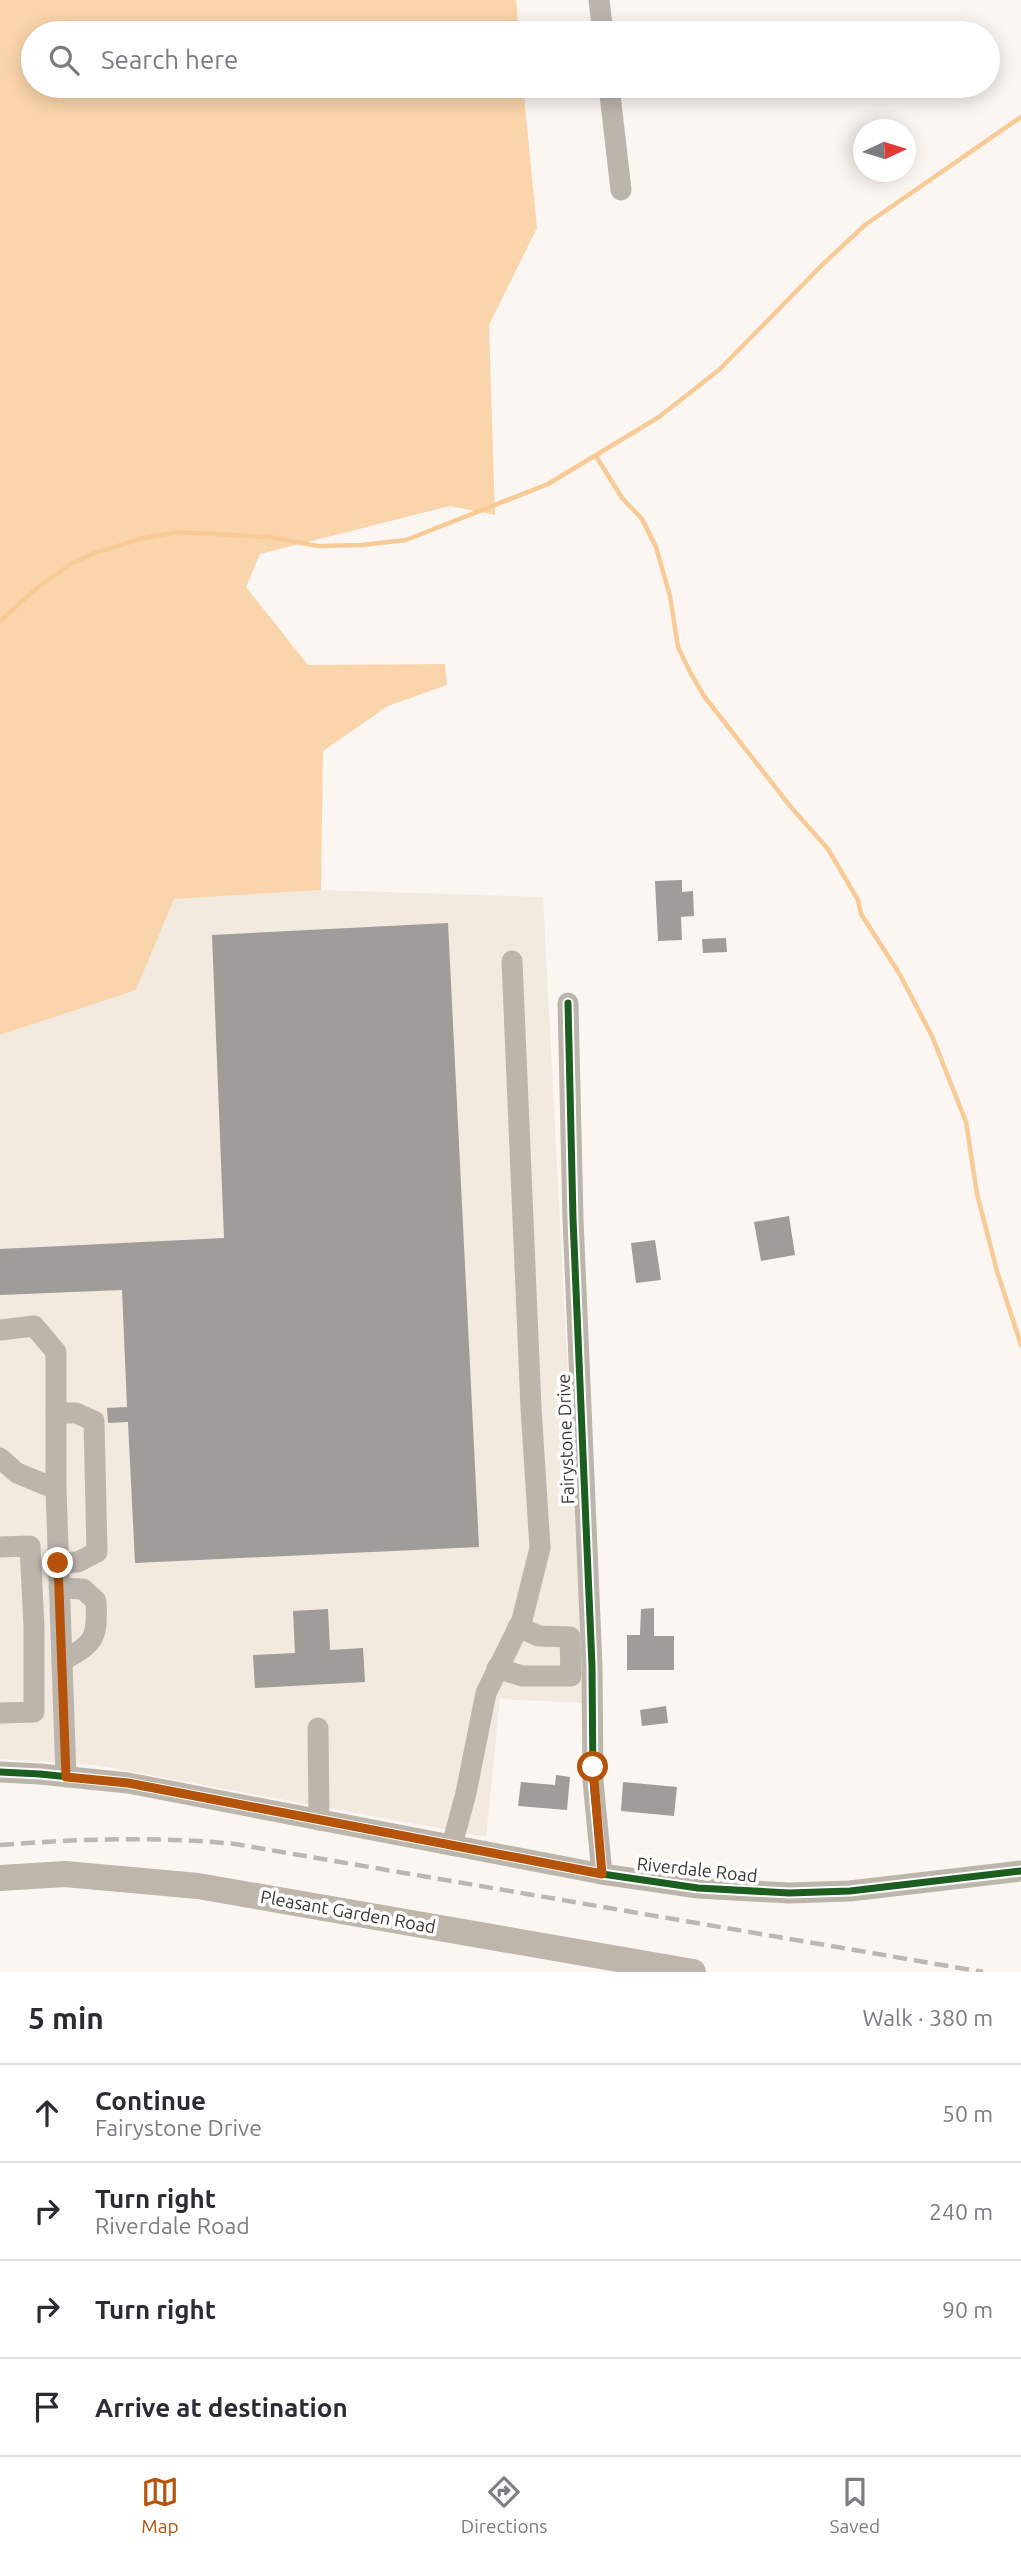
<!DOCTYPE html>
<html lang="en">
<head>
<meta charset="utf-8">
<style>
  :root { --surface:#fff; --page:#f7f7f7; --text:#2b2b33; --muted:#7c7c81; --line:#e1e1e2; --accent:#b45309 }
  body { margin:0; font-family:Ubuntu,sans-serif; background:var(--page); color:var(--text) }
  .compass { position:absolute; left:853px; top:119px; width:63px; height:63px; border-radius:50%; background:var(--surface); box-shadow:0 4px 18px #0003; rotate:86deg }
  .stop { position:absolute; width:21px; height:21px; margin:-16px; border:5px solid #b45309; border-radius:50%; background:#fff }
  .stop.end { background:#b45309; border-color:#fff; box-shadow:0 2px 7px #0008 }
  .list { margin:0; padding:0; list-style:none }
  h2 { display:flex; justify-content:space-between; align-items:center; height:91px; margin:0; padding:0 28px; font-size:30px }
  h2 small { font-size:23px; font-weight:400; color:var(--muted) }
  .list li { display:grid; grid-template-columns:46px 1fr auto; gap:21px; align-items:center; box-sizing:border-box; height:98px; padding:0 28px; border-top:2px solid var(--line) }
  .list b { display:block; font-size:26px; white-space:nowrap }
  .list p { margin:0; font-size:23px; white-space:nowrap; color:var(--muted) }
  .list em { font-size:23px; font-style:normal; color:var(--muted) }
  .icon { flex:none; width:38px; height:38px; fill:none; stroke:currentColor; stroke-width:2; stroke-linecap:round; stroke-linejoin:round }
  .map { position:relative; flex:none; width:1021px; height:1972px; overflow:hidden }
  .search { position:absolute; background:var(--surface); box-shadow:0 4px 18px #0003; left:21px; right:21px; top:21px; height:77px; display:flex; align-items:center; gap:18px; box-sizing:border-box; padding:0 24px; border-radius:38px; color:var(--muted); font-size:26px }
  .sheet { height:483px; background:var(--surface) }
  nav { display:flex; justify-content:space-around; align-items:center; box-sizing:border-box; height:98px; border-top:2px solid var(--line); background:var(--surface); font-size:19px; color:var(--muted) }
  nav a { display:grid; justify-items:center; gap:4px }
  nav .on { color:var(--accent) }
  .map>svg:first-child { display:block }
  .built { fill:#f2e9df }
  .forest { fill:#fad5ab }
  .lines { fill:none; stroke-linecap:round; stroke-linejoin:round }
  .stream { stroke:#f8ca96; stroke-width:4.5 }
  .building { fill:#9f9c99 }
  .minor { stroke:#bcb5ac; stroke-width:21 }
  .major { stroke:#beb5ab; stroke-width:26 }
  .rail { stroke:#bdb7b1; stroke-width:4.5; stroke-dasharray:14 7; stroke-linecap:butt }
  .cycleway-casing { stroke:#fff; stroke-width:11 }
  .cycleway { stroke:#1b5e20; stroke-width:7 }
  .route { stroke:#b45309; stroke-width:9 }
  .labels { text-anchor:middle; stroke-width:7; stroke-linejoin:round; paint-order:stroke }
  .street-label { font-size:18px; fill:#3b3834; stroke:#fff }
</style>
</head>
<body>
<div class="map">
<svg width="1021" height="1972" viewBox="0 0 1021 1972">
  <rect width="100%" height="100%" fill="#fbf6f2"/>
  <path class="built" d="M321 890 543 897 585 1703 500 1699 486 1837 95 1765 0 1759V1035L136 990 174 899Z"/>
  <path class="forest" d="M0 0H516L519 33H33V86H523L537 228 489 325 495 515 450 506 260 554 246 587 308 665 445 664 447 685 388 706 323 751 321 890 174 899 136 990 0 1035Z"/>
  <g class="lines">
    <g class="stream">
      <path d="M596 456 622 498 642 519 656 547 670 596 678 647 690 672 704 696 790 806 828 849 858 900 861 914 899 973 932 1036 966 1122 977 1194 997 1271 1021 1345"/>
      <path d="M0 621 38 587 71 564 94 553 144 538 178 532 269 537 318 546 362 545 406 540 548 484 659 417 720 369 823 264 865 225 1021 117"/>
    </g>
  </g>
  <g class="building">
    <path d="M682 880V892L693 891 694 916 681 917 682 940 658 941 655 881Z"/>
    <path d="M448 923 479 1547 135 1563 128 1422 108 1423 107 1408 127 1407 122 1290 0 1295V1249L224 1238 212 935Z"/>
    <path d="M726 938 727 952 703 953 702 939Z"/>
    <path d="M789 1216 795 1255 761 1261 754 1222Z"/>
    <path d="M655 1240 661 1280 636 1283 631 1243Z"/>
    <path d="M654 1608V1636H674V1670H627V1635H640L641 1609Z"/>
    <path d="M328 1609 330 1650 363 1648 365 1682 255 1688 253 1655 295 1653 293 1611Z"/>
    <path d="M666 1706 668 1723 642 1726 640 1710Z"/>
    <path d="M556 1775 570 1777 567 1810 518 1806 521 1782 555 1785Z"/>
    <path d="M623 1782 677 1787 674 1816 621 1811Z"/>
  </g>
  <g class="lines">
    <g class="minor">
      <path d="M599 0 603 33"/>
      <path d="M609 86 621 190"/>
      <path d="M568 1003 573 1219 592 1666 593 1781 602 1874"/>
      <path d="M0 1330 34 1326 56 1352V1489L17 1473 0 1458"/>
      <path d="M56 1413H76L94 1421 97 1552 78 1562 58 1563"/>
      <path d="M56 1489 66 1777"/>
      <path d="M0 1547 30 1546 34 1627V1712L0 1713"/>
      <path d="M59 1588 83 1589 96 1601C98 1640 94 1643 62 1661"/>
      <path d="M497 1668 522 1676H571L570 1637 539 1636 518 1627"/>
      <path d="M318 1728 319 1820"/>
      <path d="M0 1772 40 1774 128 1783 602 1874 698 1888 789 1893 850 1891 1021 1871"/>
      <path d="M452 1845 466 1793 486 1693 522 1620 540 1548 531 1408 512 961"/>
    </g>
    <path class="major" d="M0 1878 65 1874 198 1886 693 1972"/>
    <path class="rail" d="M0 1845C79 1839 156 1836 235 1844L983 1972"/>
    <g class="cycleway-casing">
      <g id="cycleway">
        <path d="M568 1003 573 1219 592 1666 593 1781 602 1874"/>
        <path d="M0 1772 40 1774 128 1783 602 1874 698 1888 789 1893 850 1891 1021 1871"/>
      </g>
    </g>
    <use href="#cycleway" class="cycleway"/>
  </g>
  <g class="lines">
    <path class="route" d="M58 1563 66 1777 128 1783 602 1874 593 1767"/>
  </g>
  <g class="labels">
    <g class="street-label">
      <text transform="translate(566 1439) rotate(-92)" y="6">Fairystone Drive</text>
      <text transform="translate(697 1870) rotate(6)" y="6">Riverdale Road</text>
      <text transform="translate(348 1912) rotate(10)" y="6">Pleasant Garden Road</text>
    </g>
  </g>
</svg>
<svg class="compass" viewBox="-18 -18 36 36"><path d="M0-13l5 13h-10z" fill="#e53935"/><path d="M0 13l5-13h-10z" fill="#7c7c81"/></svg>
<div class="stop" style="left:593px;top:1767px"></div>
<div class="stop end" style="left:58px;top:1563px"></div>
<div class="search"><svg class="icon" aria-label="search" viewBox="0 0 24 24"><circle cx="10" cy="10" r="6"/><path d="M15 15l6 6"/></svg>Search here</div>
</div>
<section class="sheet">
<h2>5 min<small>Walk · 380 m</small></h2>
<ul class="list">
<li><svg class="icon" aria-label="ahead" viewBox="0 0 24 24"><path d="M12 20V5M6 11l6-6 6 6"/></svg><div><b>Continue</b><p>Fairystone Drive</p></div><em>50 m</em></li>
<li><svg class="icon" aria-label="right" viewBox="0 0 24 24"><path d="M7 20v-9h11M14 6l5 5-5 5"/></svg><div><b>Turn right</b><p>Riverdale Road</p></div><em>240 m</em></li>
<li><svg class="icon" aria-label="right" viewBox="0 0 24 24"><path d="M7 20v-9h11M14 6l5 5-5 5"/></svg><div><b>Turn right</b></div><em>90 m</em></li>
<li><svg class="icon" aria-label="arrive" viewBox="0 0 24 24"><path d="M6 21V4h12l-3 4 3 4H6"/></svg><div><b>Arrive at destination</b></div></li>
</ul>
</section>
<nav>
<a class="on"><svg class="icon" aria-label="map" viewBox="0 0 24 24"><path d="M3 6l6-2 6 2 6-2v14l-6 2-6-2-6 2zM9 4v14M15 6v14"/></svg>Map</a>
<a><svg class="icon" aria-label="directions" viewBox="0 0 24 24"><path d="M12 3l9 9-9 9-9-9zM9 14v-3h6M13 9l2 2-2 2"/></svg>Directions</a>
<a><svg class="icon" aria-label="saved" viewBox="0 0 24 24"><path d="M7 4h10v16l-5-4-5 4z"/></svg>Saved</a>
</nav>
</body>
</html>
